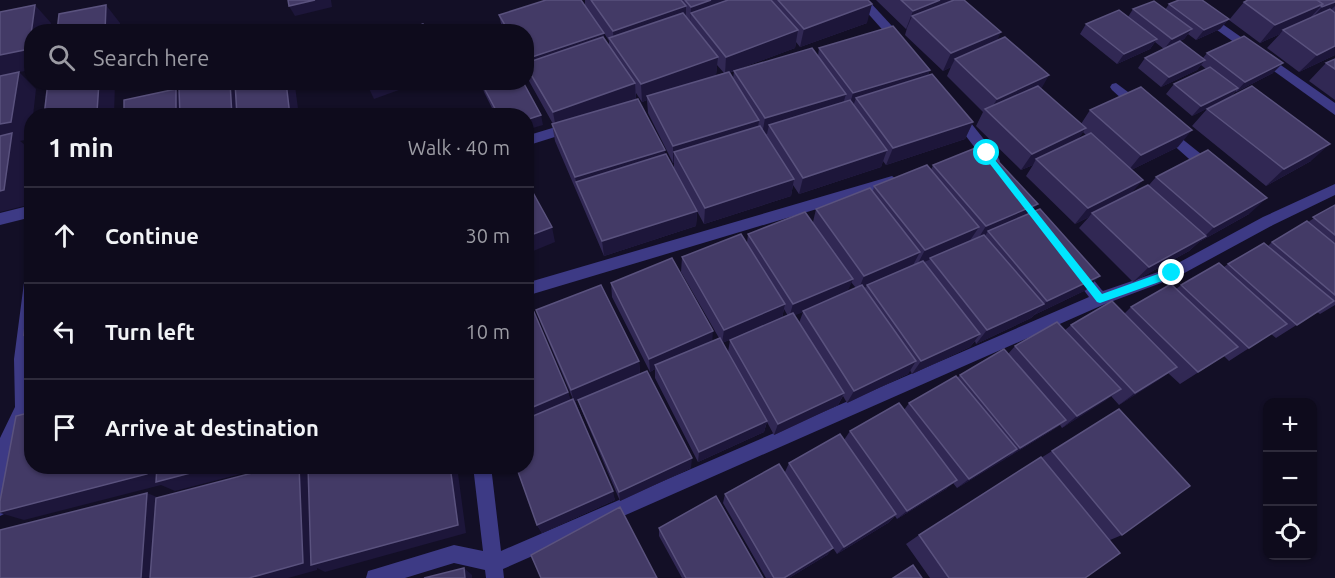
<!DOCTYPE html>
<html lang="en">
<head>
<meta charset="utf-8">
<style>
  :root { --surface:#0e0b1c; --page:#171425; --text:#f1f3f6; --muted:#9b9ba3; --line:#2e2b3b }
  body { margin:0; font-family:Ubuntu,sans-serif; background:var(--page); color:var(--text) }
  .controls { position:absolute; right:18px; bottom:18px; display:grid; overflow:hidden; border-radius:12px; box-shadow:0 2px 4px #0004 }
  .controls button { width:54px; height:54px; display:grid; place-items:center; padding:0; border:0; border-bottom:2px solid var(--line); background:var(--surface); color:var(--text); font:30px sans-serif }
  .stop { position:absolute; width:18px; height:18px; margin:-14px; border:4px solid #00e5ff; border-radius:50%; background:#fff }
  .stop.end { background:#00e5ff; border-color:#fff; box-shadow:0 2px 6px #0008 }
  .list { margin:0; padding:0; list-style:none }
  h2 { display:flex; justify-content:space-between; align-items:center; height:78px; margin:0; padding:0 24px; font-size:26px }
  h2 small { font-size:20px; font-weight:400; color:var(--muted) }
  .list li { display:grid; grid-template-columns:39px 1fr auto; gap:18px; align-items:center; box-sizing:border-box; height:96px; padding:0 24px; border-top:2px solid var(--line) }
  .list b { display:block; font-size:22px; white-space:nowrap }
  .list em { font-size:20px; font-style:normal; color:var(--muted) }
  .icon { flex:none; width:33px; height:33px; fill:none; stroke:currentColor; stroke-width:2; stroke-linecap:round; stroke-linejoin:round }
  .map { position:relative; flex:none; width:1335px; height:578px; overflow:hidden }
  .search { position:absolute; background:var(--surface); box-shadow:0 2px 4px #0004; left:24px; top:24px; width:510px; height:66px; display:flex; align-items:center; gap:15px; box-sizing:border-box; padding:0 21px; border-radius:24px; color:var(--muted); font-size:22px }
  .panel { position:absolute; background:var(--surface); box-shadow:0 2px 4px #0004; left:24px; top:108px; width:510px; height:366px; border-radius:24px }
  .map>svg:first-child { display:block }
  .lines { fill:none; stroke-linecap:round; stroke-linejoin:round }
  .street { fill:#3d3a85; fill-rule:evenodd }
  .wall { fill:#312854; fill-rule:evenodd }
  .shaded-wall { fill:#1d163a }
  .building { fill:#433a66; stroke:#5a527e; stroke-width:1.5 }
  .route { fill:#00e5ff }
</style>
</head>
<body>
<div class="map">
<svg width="1335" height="578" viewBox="0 0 1335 578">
  <rect width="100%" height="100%" fill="#130f26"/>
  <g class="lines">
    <g class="street">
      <path d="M856 0H868L904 39V45H896Z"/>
      <path d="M521 19 527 23C517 32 502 32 488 32Z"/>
      <path d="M1221 23 1335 103V115L1217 30V24Z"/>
      <path d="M1116 83 1144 104 1145 107 1144 110H1134L1112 90 1110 87 1112 84Z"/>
      <path d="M958 111 963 113 998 157 1000 161 998 165H988L953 119 952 116Z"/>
      <path d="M572 122 577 124 578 127 577 130 526 146V136Z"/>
      <path d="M1166 126 1216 166 1218 170 1216 174H1206L1161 134 1159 131Z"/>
      <path d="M892 176 899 181 897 185 526 296V283Z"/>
      <path d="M1335 184V195L1273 225 1177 277 1105 304 503 569 504 578H486L485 570 454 563 405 578H366L368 571 375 569 454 545 483 551 473 466H491L501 551 1089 297 1071 273 1073 269C1086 264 1095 283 1103 291L1167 269 1263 217Z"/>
      <path d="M32 205V217L0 225V213Z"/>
      <path d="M32 269 31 407 14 444 9 507 6 513 0 516V438L15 407 14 359 25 275 27 271Z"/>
    </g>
  </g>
  <g class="wall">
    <path d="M585 0H868L867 23 800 47 796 42 795 48 738 69 818 56 819 48 930 70 928 75 973 122 965 139 886 165 883 161 881 167 799 194 793 185 791 196 704 224 674 169V162L673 163 648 113 647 100 642 102 636 93V100L665 150V155L697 211 696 226 604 256 555 141 552 124H553L529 81 526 72V32H503L499 15 585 6ZM604 33 609 41V46L604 38ZM717 65 724 73 707 78 716 75ZM734 71 733 79 729 73Z"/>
    <path d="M876 0H964L997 41 1041 89 1081 124 1090 110 1178 147 1131 170 1132 193 1149 185 1156 177 1249 214 1199 242 1189 251 1133 282 1079 228 1089 217 1075 224 1026 176 1033 165 1021 170 976 126 983 112 947 76 951 67 943 71 905 35 907 28 906 29ZM1083 132 1086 135 1078 139Z"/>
    <path d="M1335 0V55L1299 72 1267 48 1280 34 1260 43 1229 20 1244 2Z"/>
    <path d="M1169 4 1229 19 1220 29 1196 40 1188 34 1184 39 1180 41 1203 58 1207 53 1273 73 1236 92V91L1230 97 1311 161 1266 186 1192 126 1207 109 1212 106 1192 116 1166 94 1174 84 1206 69 1201 65 1197 70 1161 87 1138 68 1145 58 1164 49 1155 42 1150 49 1117 64 1080 34 1086 24 1128 17 1133 9 1165 10Z"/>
    <path d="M1335 59V100L1309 81 1326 63Z"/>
    <path d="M481 82 543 125 526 116H496L484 92Z"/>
    <path d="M933 165 1032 213 1086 290 1034 315 1031 318 976 344 975 341 970 347 912 374 910 370 908 374 847 403 843 396 838 405 774 435 767 422 764 432 698 462 655 378V369L650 372 612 297 611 283 712 341 719 338 681 272 682 257 747 243 748 234 813 222 816 209 873 191 874 186 931 170ZM851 282 856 288 847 292ZM784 309 788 316 730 340 728 352 722 343 782 318ZM803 312 799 323 794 315Z"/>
    <path d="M1335 205V305L1320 314 1317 312 1276 338 1271 334 1229 361 1224 356 1180 384 1168 373 1119 405 1111 396 1062 428 1060 425 1051 431 957 488 953 483 946 489 897 519 895 516 888 523 837 554 833 548 827 555 789 578H766L723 503 725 494 785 472 789 463 844 440 850 431 904 410 909 403 958 377 960 375 1008 354 1015 346 1065 330 1071 325 1124 314 1131 307 1176 289 1181 285 1224 267 1228 264 1268 246 1272 242 1308 222Z"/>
    <path d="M536 310 639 361 640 374 575 401 615 500 542 533 537 525 568 392 570 400 573 399 541 324Z"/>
    <path d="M578 400 691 468 620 501 582 411Z"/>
    <path d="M1052 451 1122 535 1110 540 1085 578H930L906 544 919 535Z"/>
    <path d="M659 528 763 578H682L659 536Z"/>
  </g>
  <g class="shaded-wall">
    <path d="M315 0H331L332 7 295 16 289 6Z"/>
    <path d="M711 0H759L691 13 690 25 691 7Z"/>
    <path d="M940 0H958L912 16 907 28 906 29 913 11Z"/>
    <path d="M1335 2V6L1331 10 1313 17 1322 7Z"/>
    <path d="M872 4 867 23 800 47 804 29Z"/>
    <path d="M1323 4 1306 22 1283 30 1280 34 1260 43 1275 25Z"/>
    <path d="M35 5 51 23 50 32H32V70L19 72 36 89 33 116H32L30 139 20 141 31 150 24 206 0 212V55Z"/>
    <path d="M106 5 120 23V32H105Z"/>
    <path d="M686 6V24L614 46 613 31Z"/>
    <path d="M1229 19 1220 29 1196 40 1204 30Z"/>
    <path d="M1192 29 1184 39 1164 49 1172 39Z"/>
    <path d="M798 30 795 48 725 74 726 57Z"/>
    <path d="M1001 32 993 50 955 59 951 67 943 71 951 53Z"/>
    <path d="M604 33 605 51 526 62V59Z"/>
    <path d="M1157 39 1150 49 1117 64 1124 54Z"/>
    <path d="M1335 46V55L1299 72 1317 55Z"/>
    <path d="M718 57 716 75 649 99 647 96V100L642 102 641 84Z"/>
    <path d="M1205 60 1197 70 1161 87 1169 77Z"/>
    <path d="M1283 63 1273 73 1236 92 1245 82Z"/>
    <path d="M930 70 923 87 856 98 852 109 848 111 853 93Z"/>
    <path d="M1049 75 1039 93 989 113 997 99Z"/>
    <path d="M99 82H115L114 116H80Z"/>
    <path d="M230 82H233L242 95 243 116H232Z"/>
    <path d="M286 82H292L295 86 299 116H290Z"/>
    <path d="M366 82H421L374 99Z"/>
    <path d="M635 83 636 100 556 129 553 112Z"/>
    <path d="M1238 88 1229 98 1192 116 1201 106Z"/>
    <path d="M176 89 189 106V116H176Z"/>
    <path d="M846 94 841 111 769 125 767 134 762 135 765 118Z"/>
    <path d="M541 115 543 125 526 130V120Z"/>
    <path d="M759 120 757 137 674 152V162L673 163V146Z"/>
    <path d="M973 122 965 139 886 165 893 148Z"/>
    <path d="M1086 128 1074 145 1036 159 1033 165 1021 170 1032 154Z"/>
    <path d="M1192 130 1178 147 1127 172 1141 155Z"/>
    <path d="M1330 144 1311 161 1266 186 1284 169Z"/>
    <path d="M665 150V166L576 182 575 177Z"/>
    <path d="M887 150 881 167 799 194 803 178Z"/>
    <path d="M794 179 791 196 704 224 705 208Z"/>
    <path d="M1143 180 1129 196 1092 213 1089 217 1075 224 1088 208Z"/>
    <path d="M1267 198 1249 214 1199 242 1189 251 1133 282 1149 267 1204 237 1214 227Z"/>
    <path d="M1038 204 1026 220 988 231 983 239 976 242 986 226Z"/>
    <path d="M697 211 696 226 604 256 602 241Z"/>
    <path d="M552 227 555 242 526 254V237Z"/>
    <path d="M979 227 969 242 930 258 929 260 917 265 925 250Z"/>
    <path d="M920 252 912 267 867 285 866 287 858 291 864 276Z"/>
    <path d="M1100 276 1086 290 1034 315 1047 301Z"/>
    <path d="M853 279 847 293 789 318 793 304Z"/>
    <path d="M785 304 782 318 722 343 724 330Z"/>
    <path d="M1044 304 1031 318 976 344 987 330Z"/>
    <path d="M713 331 712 345 655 365V369L650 372 649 359Z"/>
    <path d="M32 332V339L24 335Z"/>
    <path d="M980 334 970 347 912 374 921 361Z"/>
    <path d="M639 361 640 374 574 402 571 390Z"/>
    <path d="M916 361 908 374 847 403 854 391Z"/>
    <path d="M1177 367 1159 380 1119 405 1135 393Z"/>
    <path d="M1121 389 1105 401 1062 428 1077 416Z"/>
    <path d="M568 392 572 404 526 423V410Z"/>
    <path d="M844 393 838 405 774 435 778 424Z"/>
    <path d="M1066 420 1051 431 1007 458 1020 448Z"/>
    <path d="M767 421 764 432 698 462 699 452Z"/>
    <path d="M1017 449 1004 460 957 488 969 479Z"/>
    <path d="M692 458 691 468 620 501 619 492Z"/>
    <path d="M148 466H271L175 491 161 485 24 520 0 513V512Z"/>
    <path d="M299 466H306L313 471 457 466 466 533 325 572 317 568V570L288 578H249Z"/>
    <path d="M957 480 946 489 897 519 907 511Z"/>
    <path d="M613 491 615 500 542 533 537 525Z"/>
    <path d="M147 493 167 501 163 578H141Z"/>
    <path d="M896 514 888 523 837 554 844 547Z"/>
    <path d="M833 548 827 555 789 578H784Z"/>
    <path d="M464 568 472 575V578H465Z"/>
  </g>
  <g class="building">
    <path d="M288 0H315L289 6Z"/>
    <path d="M546 0H581L604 33 526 59V32H509L499 15Z"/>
    <path d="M591 0H681L686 6 613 31Z"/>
    <path d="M685 0H711L691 7Z"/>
    <path d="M728 0H771L798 30 726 57 691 13Z"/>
    <path d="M778 0H868L872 4 804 29Z"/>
    <path d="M901 0H940L913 11Z"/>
    <path d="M954 0H964L1001 32 951 53 912 16Z"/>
    <path d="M1179 0H1202L1229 19 1204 30 1169 4Z"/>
    <path d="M1248 0H1317L1323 4 1275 25 1244 2Z"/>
    <path d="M1317 0H1335V2L1322 7 1321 6 1323 4Z"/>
    <path d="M1154 1 1192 29 1172 39 1133 9Z"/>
    <path d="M35 5 29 49 0 55V12Z"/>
    <path d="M106 5 105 32H57L59 14Z"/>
    <path d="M1330 9 1335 13V46L1317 55 1283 30Z"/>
    <path d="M1119 10 1157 39 1124 54 1086 24Z"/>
    <path d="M683 13 718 57 641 84 609 38Z"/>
    <path d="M423 24 427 32H401Z"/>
    <path d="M893 26 930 70 853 93 819 48Z"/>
    <path d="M490 28 492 32H480Z"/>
    <path d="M1244 36 1283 63 1245 82 1207 53Z"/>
    <path d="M603 37 635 83 553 112 526 66V63Z"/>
    <path d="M1005 37 1049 75 997 99 955 59Z"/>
    <path d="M1180 41 1205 60 1169 77 1145 58Z"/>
    <path d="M812 48 846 94 765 118 734 71Z"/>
    <path d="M1335 59V69L1326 63Z"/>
    <path d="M1210 67 1238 88 1201 106 1174 84Z"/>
    <path d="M19 72 11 122 0 124V76Z"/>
    <path d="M729 72 759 120 673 146 647 96Z"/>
    <path d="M932 74 973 122 893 148 856 98Z"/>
    <path d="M48 82H99L97 112 80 116H44Z"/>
    <path d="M210 82H230L232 116H180L179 89Z"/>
    <path d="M235 82H286L290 116H237Z"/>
    <path d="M481 82H523L541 115 526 120V116H499Z"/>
    <path d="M1038 86 1086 128 1032 154 985 109Z"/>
    <path d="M1252 86 1330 144 1284 169 1207 109Z"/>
    <path d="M1141 87 1192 130 1141 155 1090 110Z"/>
    <path d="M176 89V116H124V100Z"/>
    <path d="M638 99 665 150 575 177 552 124Z"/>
    <path d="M850 100 887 150 803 178 769 125Z"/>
    <path d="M760 126 794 179 705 208 674 152Z"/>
    <path d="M12 133 4 190 0 191V136Z"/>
    <path d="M1091 133 1143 180 1088 208 1036 159Z"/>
    <path d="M983 145 1038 204 986 226 933 165Z"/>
    <path d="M1208 150 1267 198 1214 227 1156 177Z"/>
    <path d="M666 154 697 211 602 241 576 182Z"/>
    <path d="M927 165 979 227 925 250 874 186Z"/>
    <path d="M526 180 552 227 526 237Z"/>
    <path d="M1148 185 1206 236 1149 267 1092 213Z"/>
    <path d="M870 188 920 252 864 276 816 209Z"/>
    <path d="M1335 205V235L1313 217Z"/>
    <path d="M1040 209 1100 276 1047 301 988 231Z"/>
    <path d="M805 212 853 279 793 304 748 234Z"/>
    <path d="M1307 221 1335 244V295L1272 242Z"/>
    <path d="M32 231V262L28 263Z"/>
    <path d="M741 234 785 304 724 330 682 257Z"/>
    <path d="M984 235 1044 304 987 330 930 258Z"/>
    <path d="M1264 243 1334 301 1297 325 1228 264Z"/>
    <path d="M672 258 713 331 649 359 611 283Z"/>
    <path d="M923 261 980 334 921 361 867 285Z"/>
    <path d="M1219 263 1287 324 1249 348 1181 285Z"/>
    <path d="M32 265V332L24 335Z"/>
    <path d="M1171 284 1238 347 1198 372 1131 307Z"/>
    <path d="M601 285 639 361 571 390 536 310Z"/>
    <path d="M862 285 916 361 854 391 803 311Z"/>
    <path d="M1112 301 1177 367 1135 393 1071 325Z"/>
    <path d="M534 312 568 392 526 410V315Z"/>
    <path d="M793 313 844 393 778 424 730 340Z"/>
    <path d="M1057 322 1121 389 1077 416 1015 346Z"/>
    <path d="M720 338 767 421 699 452 655 365Z"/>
    <path d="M1004 349 1066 420 1020 448 960 375Z"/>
    <path d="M647 371 692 458 619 492 578 400Z"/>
    <path d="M956 376 1017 449 969 479 909 403Z"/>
    <path d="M573 399 613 491 537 525 516 466H526V419Z"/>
    <path d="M899 403 957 480 907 511 850 431Z"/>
    <path d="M1119 409 1190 486 1122 535 1052 451Z"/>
    <path d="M32 412V466H148L147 474 0 512V501L16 416Z"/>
    <path d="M840 434 896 514 844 547 789 463Z"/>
    <path d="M1041 457 1120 553 1085 578H949L919 535Z"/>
    <path d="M779 464 833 548 784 578H774L725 494Z"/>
    <path d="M157 466H217L156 482Z"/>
    <path d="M279 466H299L303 563 249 578H150L156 498Z"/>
    <path d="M308 466H450L458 525 311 565Z"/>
    <path d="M147 493 141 578H0V530Z"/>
    <path d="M716 496 763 578H686L659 528Z"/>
    <path d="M620 507 657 578H541L531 555Z"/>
    <path d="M913 565 922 578H893Z"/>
    <path d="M464 568 465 578H424Z"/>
  </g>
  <path class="route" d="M987 150 1102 294 1172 269 1176 270V276L1100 303 1097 302 983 155V151Z"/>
</svg>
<div class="controls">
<button>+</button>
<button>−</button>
<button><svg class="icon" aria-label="locate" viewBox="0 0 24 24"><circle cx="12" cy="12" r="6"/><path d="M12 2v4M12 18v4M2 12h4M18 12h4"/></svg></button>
</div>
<div class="stop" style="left:987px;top:153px"></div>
<div class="stop end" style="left:1172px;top:273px"></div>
<div class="search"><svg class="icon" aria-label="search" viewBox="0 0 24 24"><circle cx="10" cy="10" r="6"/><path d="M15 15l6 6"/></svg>Search here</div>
<section class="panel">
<h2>1 min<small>Walk · 40 m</small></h2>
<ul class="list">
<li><svg class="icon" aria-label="ahead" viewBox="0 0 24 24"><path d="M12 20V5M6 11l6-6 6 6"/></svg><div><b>Continue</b></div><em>30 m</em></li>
<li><svg class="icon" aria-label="left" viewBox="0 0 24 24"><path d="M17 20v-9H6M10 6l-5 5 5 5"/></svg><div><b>Turn left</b></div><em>10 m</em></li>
<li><svg class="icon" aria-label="arrive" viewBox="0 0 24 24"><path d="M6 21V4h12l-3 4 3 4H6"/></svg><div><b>Arrive at destination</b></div></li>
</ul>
</section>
</div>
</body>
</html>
